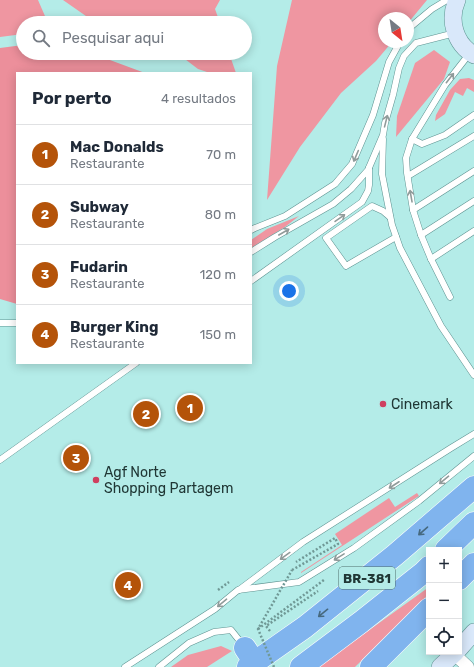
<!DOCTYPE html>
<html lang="pt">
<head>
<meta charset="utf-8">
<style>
  :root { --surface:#fff; --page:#f6f6f7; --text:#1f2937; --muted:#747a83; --line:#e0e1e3; --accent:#b45309 }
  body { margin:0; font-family:Rubik,sans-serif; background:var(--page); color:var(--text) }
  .controls { position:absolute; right:12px; bottom:12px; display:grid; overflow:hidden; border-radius:0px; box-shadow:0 2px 10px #0003 }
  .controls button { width:36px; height:36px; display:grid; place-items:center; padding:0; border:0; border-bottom:1px solid var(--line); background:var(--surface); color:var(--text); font:20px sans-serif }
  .compass { position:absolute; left:378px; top:12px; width:36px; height:36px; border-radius:50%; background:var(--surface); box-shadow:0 2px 10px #0003; rotate:150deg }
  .you { position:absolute; left:289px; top:291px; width:14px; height:14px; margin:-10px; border:3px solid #fff; border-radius:50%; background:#1a73e8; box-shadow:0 0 0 6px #1a73e833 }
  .badge { display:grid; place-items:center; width:26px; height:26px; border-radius:50%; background:var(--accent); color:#fff; font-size:13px; font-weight:700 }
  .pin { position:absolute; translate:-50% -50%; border:2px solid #fff; box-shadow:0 1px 4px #0006 }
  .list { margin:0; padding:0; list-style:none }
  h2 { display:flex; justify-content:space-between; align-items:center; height:52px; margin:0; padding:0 16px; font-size:17px }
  h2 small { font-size:13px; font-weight:400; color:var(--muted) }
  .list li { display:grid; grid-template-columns:26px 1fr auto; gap:12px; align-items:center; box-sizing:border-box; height:60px; padding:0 16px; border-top:1px solid var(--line) }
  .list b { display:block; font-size:15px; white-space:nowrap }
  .list p { margin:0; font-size:13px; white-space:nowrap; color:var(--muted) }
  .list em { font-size:13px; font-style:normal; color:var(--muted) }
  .icon { flex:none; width:22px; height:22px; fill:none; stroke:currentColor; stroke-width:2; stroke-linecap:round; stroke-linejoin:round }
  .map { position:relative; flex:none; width:474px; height:667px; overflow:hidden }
  .search { position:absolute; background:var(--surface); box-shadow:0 2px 10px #0003; left:16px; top:16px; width:236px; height:44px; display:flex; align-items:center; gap:10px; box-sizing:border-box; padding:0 14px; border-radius:22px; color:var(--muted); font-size:15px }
  .panel { position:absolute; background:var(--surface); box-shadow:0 2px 10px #0003; left:16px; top:72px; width:236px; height:292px; border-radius:0px }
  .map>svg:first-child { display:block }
  .green { fill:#ef96a1 }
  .forest { fill:#ec8f9b }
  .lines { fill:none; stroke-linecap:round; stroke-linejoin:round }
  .lane-casing { stroke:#5e9391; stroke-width:7 }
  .street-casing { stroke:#5e9391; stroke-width:13 }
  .secondary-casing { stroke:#5e9391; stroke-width:18 }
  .highway-casing { stroke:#fff; stroke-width:23 }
  .path { stroke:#709996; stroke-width:2.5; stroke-dasharray:2 2; stroke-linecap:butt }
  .lane { stroke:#fff; stroke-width:6 }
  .street { stroke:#fff; stroke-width:12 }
  .secondary { stroke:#d9e8fa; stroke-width:17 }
  .highway { stroke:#80b4ee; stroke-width:22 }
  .path-bridge { stroke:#709996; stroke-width:2.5; stroke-dasharray:2 2; stroke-linecap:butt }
  .oneway { stroke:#909b9a }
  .oneway2 { stroke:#46697f }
  .poi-dot { fill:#cf3f5f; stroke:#b4ece8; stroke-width:1.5 }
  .labels { text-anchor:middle; stroke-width:4; stroke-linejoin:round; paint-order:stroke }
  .shield { fill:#b4ece8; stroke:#4c6d6b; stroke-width:1 }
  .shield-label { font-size:13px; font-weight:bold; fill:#203735 }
  .poi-label { font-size:14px; fill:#203735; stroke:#b4ece8; text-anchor:start }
</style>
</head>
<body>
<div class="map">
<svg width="474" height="667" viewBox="0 0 474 667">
  <rect width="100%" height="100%" fill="#b4ece8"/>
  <g class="green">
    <path d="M0 0H38L48 23H23V34L0 37Z"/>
    <path d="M63 0H220L215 9 220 23H96Z"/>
    <path d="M292 0H427L408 23V18H384V42H392L376 61 341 93 300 147 267 200 277 66Z"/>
    <path d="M434 50 450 62 444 79 396 137 397 116 415 63Z"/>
    <path d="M177 53H229L236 73H210L198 69Z"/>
    <path d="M469 78 474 80V92L467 88 463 96 455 92 445 114 435 121 436 115 450 90 460 79Z"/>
    <path d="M299 216 285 227 251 248V240L267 229Z"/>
    <path d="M417 493 419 496 301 573V572L342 545 335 534 389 498 395 507Z"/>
    <path d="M429 587V594L355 667H318Z"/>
    <path d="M221 646 232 651 207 667H171L188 655Z"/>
  </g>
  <path class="forest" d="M23 45V53H91L145 73H17V304L0 299V48Z"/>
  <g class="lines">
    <g class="lane-casing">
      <g id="lane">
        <path d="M408 29 432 9 447 0"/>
        <path d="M383 139 382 174 392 225 400 248 441 326 474 375"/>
        <path d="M412 139 422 144 445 135 474 115"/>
        <path d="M408 176 474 136"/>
        <path d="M413 210 474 171"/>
        <path d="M390 217 383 211 372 206 326 238 346 266 396 237"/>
        <path d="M251 230 255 228 285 216 335 184 352 164 373 115 389 62 400 42"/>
        <path d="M421 235 474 201"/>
        <path d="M251 252 275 237 333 204 351 189 368 170 383 135 385 123 393 95 399 68 404 56 416 43 455 33"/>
        <path d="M431 259 474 231"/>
        <path d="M251 281 362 202 368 191 369 185V168"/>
        <path d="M450 297 431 259 421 235 413 210 407 173 406 158 412 139 445 85 470 53"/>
        <path d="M0 323H17"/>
        <path d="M0 460 136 363"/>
        <path d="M239 590 303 542 451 448 474 434"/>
        <path d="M125 667 215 609 238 590 299 582 354 548 419 501 474 456"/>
        <path d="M159 667 189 643 214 632 231 630 243 645"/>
      </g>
    </g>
    <g class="street-casing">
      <path id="street" d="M454 654 468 667"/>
    </g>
    <g class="secondary-casing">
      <g id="secondary">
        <path d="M457 0C448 20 455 44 474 55"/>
        <path d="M459 649 474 632"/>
        <path d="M440 667 456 652"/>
      </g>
    </g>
    <g class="highway-casing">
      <g id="highway">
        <path d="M446 550 474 523"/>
        <path d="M459 579 474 564"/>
        <path d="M245 648 255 663"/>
        <path d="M248 667 305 627 395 555 474 487"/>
        <path d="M301 667 361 622 424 572 429 567"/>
        <path d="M371 667 429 609"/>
      </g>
    </g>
    <g class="path">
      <path d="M292 570 338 544 335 538 296 562"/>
      <path d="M218 590 229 582"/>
      <path d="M258 629 324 580"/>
      <path d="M270 631 266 626 318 591"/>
    </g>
    <use href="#lane" class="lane"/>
    <use href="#street" class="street"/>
    <use href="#secondary" class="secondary"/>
    <use href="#highway" class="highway"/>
    <path class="path-bridge" d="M274 667 258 629 292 570"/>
  </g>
  <defs><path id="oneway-shaft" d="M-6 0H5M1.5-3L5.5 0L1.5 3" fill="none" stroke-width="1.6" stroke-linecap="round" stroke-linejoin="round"/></defs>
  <g class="oneway">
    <use href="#oneway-shaft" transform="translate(450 78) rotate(-52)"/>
    <use href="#oneway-shaft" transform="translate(386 121) rotate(-76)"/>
    <use href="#oneway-shaft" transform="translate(356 156) rotate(113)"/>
    <use href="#oneway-shaft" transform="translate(411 196) rotate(-100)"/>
    <use href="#oneway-shaft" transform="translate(340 218) rotate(-35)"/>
    <use href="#oneway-shaft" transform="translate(284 232) rotate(-30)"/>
    <use href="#oneway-shaft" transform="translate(444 480) rotate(140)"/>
    <use href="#oneway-shaft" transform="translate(394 485) rotate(147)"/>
    <use href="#oneway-shaft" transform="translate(285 556) rotate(144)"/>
    <use href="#oneway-shaft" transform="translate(339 557) rotate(148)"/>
    <use href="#oneway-shaft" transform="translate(222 603) rotate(140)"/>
  </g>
  <g class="oneway2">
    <use href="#oneway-shaft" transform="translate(423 531) rotate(139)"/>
    <use href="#oneway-shaft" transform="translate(323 613) rotate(141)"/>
  </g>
  <g class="poi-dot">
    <circle cx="383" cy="404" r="4"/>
    <circle cx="96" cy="480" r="4"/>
  </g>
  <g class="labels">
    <rect class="shield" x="339" y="567" width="56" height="22" rx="3"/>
    <g class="shield-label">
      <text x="367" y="583">BR-381</text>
    </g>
    <g class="poi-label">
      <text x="391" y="409">Cinemark</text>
      <text x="104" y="477">Agf Norte<tspan x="104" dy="16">Shopping Partagem</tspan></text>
    </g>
  </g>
</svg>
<div class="controls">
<button>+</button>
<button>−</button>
<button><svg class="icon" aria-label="locate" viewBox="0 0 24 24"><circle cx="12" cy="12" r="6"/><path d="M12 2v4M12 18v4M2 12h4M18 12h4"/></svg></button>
</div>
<svg class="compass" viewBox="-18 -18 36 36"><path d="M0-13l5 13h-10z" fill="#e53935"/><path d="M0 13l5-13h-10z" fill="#747a83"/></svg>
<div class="you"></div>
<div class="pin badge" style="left:190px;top:408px">1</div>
<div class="pin badge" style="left:146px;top:414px">2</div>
<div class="pin badge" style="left:76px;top:458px">3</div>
<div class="pin badge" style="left:128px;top:585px">4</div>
<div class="search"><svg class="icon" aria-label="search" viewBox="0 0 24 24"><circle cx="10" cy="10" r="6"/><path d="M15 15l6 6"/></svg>Pesquisar aqui</div>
<section class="panel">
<h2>Por perto<small>4 resultados</small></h2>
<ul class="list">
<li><span class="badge">1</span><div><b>Mac Donalds</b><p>Restaurante</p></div><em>70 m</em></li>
<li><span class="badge">2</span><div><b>Subway</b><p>Restaurante</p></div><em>80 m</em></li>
<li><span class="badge">3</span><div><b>Fudarin</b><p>Restaurante</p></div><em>120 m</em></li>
<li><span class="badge">4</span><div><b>Burger King</b><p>Restaurante</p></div><em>150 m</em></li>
</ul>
</section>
</div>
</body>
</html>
